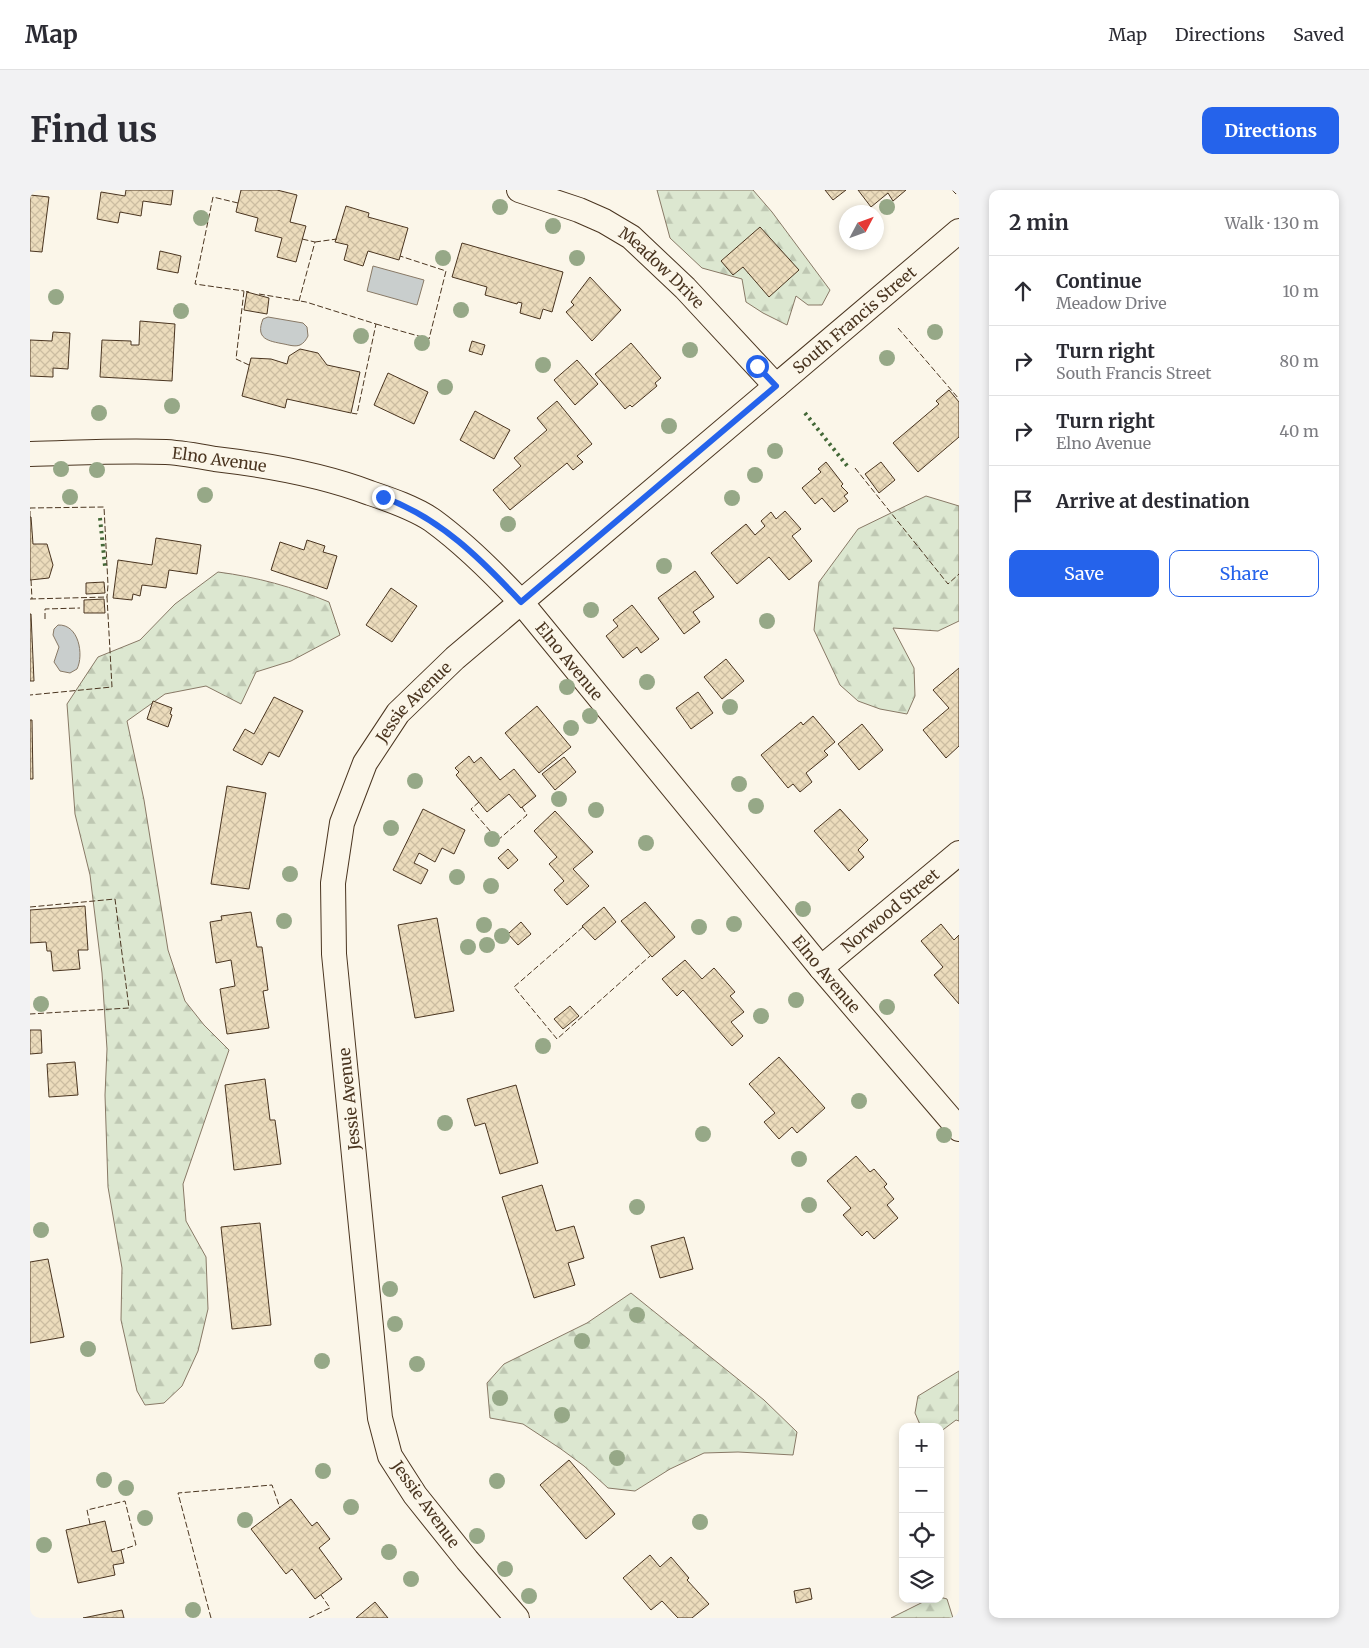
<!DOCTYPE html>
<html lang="en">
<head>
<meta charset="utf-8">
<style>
  :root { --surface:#fff; --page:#f2f2f3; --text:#2b2b33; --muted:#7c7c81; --line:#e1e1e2; --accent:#2563eb }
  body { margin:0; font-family:Merriweather,serif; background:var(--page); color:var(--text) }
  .controls { position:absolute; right:15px; bottom:15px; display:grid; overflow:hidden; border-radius:10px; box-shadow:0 2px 8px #0003 }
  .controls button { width:45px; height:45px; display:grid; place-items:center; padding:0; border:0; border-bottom:1px solid var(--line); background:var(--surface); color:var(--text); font:25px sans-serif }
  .compass { position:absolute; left:809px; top:15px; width:45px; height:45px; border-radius:50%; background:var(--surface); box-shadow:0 2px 8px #0003; rotate:49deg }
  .stop { position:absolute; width:15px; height:15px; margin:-11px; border:4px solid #2563eb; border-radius:50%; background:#fff }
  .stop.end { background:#2563eb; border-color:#fff; box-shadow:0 1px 5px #0008 }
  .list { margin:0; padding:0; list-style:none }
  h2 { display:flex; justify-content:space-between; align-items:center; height:65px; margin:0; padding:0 20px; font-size:21px }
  h2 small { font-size:16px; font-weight:400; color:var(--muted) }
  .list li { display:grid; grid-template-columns:32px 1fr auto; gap:15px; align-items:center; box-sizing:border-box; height:70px; padding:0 20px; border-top:1px solid var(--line) }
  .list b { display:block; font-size:19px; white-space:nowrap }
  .list p { margin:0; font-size:16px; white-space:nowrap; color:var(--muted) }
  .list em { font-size:16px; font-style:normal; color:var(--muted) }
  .actions { display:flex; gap:10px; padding:15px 20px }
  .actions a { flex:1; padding:11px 0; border:1px solid var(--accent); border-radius:10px; text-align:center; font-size:18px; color:var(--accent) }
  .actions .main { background:var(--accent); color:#fff }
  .icon { flex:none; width:28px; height:28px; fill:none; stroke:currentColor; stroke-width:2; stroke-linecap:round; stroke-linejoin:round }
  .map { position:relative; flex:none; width:929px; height:1428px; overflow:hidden; border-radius:10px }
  header { display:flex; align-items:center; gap:30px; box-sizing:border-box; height:70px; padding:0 25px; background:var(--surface); border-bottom:1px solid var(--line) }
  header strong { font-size:24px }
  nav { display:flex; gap:28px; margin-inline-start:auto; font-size:18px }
  .intro { display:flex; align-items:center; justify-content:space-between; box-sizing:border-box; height:120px; padding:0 30px }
  h1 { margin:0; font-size:35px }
  .button { padding:12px 22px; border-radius:10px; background:var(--accent); color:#fff; font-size:18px; font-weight:700 }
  main { display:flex; gap:30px; padding:0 30px }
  aside { flex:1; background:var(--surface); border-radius:10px; box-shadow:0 2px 8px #0003 }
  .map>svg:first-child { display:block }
  .forest { fill:url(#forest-firs); stroke:#887966 }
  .water { fill:#c9cecd; stroke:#887966 }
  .building { fill:url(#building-cross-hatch); stroke:#4a3520 }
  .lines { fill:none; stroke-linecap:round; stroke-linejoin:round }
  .minor-casing { stroke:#4a3520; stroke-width:26 }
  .minor { stroke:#fbf6e9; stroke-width:24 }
  .hedge { stroke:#436837; stroke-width:4; stroke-dasharray:2.5 4; stroke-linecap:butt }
  .fence { stroke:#4a3520; stroke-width:1; stroke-dasharray:6 2.5; stroke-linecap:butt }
  .tree { fill:#96a887 }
  .route { stroke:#2563eb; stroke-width:6 }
  .labels { text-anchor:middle; stroke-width:4; stroke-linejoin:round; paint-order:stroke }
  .street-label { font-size:16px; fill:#4a3520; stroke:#fbf6e9 }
</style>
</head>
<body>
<header>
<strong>Map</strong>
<nav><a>Map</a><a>Directions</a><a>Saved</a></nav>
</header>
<div class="intro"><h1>Find us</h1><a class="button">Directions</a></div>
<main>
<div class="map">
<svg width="929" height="1428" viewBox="0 0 929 1428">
  <defs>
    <pattern id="forest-firs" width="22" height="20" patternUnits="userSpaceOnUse" patternTransform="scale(1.25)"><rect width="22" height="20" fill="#dce7d0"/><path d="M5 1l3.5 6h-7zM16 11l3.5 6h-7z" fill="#bec7b2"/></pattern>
    <pattern id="building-cross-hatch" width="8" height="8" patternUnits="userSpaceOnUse" patternTransform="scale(1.25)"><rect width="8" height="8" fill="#ecdcbc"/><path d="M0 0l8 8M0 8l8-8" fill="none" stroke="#ccbda1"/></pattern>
  </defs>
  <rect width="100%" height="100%" fill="#fbf6e9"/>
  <g class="forest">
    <path d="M627 0H723L742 22 800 100 792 115H778L766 106 757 135 733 123 716 112 712 89 672 78 640 48Z"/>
    <path d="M896 306 929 316V431L908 441 863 438 884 478 885 506 877 524 850 519 828 511 810 495 784 440 789 392 828 339Z"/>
    <path d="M188 382C227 387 263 397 299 412L310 445 261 471 226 482 211 514 176 496 135 504 97 531 114 610 138 760 155 811 174 835 199 860 153 994 156 1031 176 1067 178 1119 168 1161 152 1196 134 1213 115 1215 107 1201 91 1130 92 1078 78 997 75 905 77 859 72 783 60 685 45 624 37 514 68 467 110 450 145 414Z"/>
    <path d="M601 1103 734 1210 767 1242 763 1265 708 1262 674 1263 640 1279 605 1301 578 1298 554 1276 531 1259 493 1234 460 1228 457 1193 474 1174 557 1133Z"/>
    <path d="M929 1181V1231L926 1230 910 1242V1237H891L885 1223 888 1206Z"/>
    <path d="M910 1407 917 1409 923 1428H861L899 1409H910Z"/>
  </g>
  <g class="water">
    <path d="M343 76 394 90 387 115 337 101Z"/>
    <path d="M238 127 273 133 277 137 278 146C276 150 274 153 270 155 265 157 259 155 254 154 238 151 225 149 233 129Z"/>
    <path d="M28 435C49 434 54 465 47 479L40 483 30 481 24 472 29 457 23 445 24 439Z"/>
  </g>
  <g class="building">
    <path d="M96 0H143L141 15 113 11 111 26 90 22 88 33 67 29 71 2 95 6Z"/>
    <path d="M211 0H247L267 5 260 32 276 36 266 72 247 67 252 48 225 41 228 28 206 22Z"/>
    <path d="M795 0H816L803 10Z"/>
    <path d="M828 0H876L863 11 858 3 841 17Z"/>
    <path d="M0 5 19 7 12 62 0 61Z"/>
    <path d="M316 16 339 23 338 27 378 38 369 70 338 61 333 76 314 70 318 55 305 52Z"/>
    <path d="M730 37 769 80 739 107 713 77 703 85 691 71Z"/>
    <path d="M432 53 533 82 522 122 513 119 510 129 490 123 492 113 488 112 487 114 455 105 457 97 422 87Z"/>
    <path d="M130 61 151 66 148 83 127 79Z"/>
    <path d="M560 87 591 120 562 151 536 122 544 115 541 112Z"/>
    <path d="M217 102 239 108 237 124 214 120Z"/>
    <path d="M110 131 145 134 142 191 70 187 72 150 101 151V155H109Z"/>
    <path d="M23 142 40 143 38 179 23 178V187L0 186V150L22 151Z"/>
    <path d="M442 151 455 155 452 165 439 161Z"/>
    <path d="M601 153 631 188 625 193 627 196 602 217 600 215 595 219 565 184Z"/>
    <path d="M270 159 288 163 297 175 330 182 321 223 257 209 255 218 212 206 221 168 241 169 257 174 259 166Z"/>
    <path d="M547 170 568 194 545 215 524 190Z"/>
    <path d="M358 183 398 202 384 234 344 215Z"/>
    <path d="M919 200 929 212V247L888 282 863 253 909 214 906 211Z"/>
    <path d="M527 211 562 254 547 266 553 272 543 280 537 273 480 320 463 300 491 276 484 268 517 240 507 228Z"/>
    <path d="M445 221 480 240 464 269 430 250Z"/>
    <path d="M796 272 813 294 811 296 818 303 814 306 818 311 804 322 792 308 785 314 772 298 791 282 788 279Z"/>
    <path d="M851 272 865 290 849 303 835 284Z"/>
    <path d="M755 321 771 339 762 346 782 371 759 390 739 367 707 394 681 363 716 334 725 345 735 336 731 331 741 322 746 329Z"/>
    <path d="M0 327H1L3 354H17L23 375 19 388 0 390Z"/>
    <path d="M126 348 171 355 167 384 139 380 136 398 112 395 110 406 103 404 102 410 83 408 88 370 122 375Z"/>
    <path d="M277 350 295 356 293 362 307 366 297 399 241 380 250 352 274 360Z"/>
    <path d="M665 381 684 407 663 422 670 432 654 444 628 408Z"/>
    <path d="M74 392 75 403 56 404V393Z"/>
    <path d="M361 398 387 416 362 452 336 435Z"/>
    <path d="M74 409 75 423H54V410Z"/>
    <path d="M602 415 629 449 611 463 607 457 593 468 576 446 588 436 583 430Z"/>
    <path d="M0 424H1L4 491H0Z"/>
    <path d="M696 469 714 491 692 509 674 487Z"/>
    <path d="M929 478V556L916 568 893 540 919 518 903 500Z"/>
    <path d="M668 502 683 523 661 539 646 518Z"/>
    <path d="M244 507 273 521 249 567 239 562 232 575 203 560 215 539 224 544Z"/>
    <path d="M123 511 142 518 140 524 142 525 138 537 117 529Z"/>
    <path d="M507 516 541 557 509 583 475 543Z"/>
    <path d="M783 526 805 552 794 561 798 565 776 583 782 592 770 602 763 594 758 598 731 565 771 532 773 535Z"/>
    <path d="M0 530H2L3 589H0Z"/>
    <path d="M832 534 853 560 829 580 808 554Z"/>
    <path d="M439 566 444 573 451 567 470 590 484 579 506 606 491 618 479 604 457 622 426 585 429 582 425 578Z"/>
    <path d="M534 567 546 582 525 600 512 584Z"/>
    <path d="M197 596 236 603 219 699 181 694Z"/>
    <path d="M393 619 435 640 424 664 412 658 405 672 389 663 384 673 398 680 391 694 363 680Z"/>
    <path d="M810 619 838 650 828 660 834 667 819 681 784 641Z"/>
    <path d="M525 621 563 662 543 679 559 696 537 715 524 700 534 691 519 674 527 667 504 641Z"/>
    <path d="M478 659 488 670 478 679 468 668Z"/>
    <path d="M615 712 645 747 622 767 591 731Z"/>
    <path d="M55 716 58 760H48L50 779 23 781 21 761H17L16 752 0 753V720Z"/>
    <path d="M574 717 586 732 565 750 552 736Z"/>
    <path d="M221 722 227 757H232L238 800 233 801 239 838 197 844 190 799 205 796 201 770 186 773 180 732 192 730 191 726Z"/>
    <path d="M407 728 424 821 385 828 368 735Z"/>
    <path d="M491 732 501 744 488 755 478 744Z"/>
    <path d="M911 734 924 750 929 745V814L904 785 913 777 891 751Z"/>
    <path d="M655 770 672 789 684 778 705 802 700 806 714 822 701 832 713 846 702 856 653 800 647 806 632 789Z"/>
    <path d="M540 816 549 826 533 839 524 829Z"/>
    <path d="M0 840H11L12 863 0 864Z"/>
    <path d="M749 867 795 918 767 943 762 937 749 949 734 932 745 923 719 894Z"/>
    <path d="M45 872 48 905 19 907 17 874Z"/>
    <path d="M235 889 240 930H245L251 974 204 980 195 895Z"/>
    <path d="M486 895 508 973 470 984 455 933 445 936 437 909Z"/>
    <path d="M826 966 840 982 844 979 857 994 854 997 864 1009 857 1015 868 1028 844 1049 837 1041 832 1046 813 1025 821 1018 797 991Z"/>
    <path d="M512 995 526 1041 544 1036 554 1068 538 1073 545 1095 504 1108 472 1007Z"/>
    <path d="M230 1033 241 1135 202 1139 191 1037Z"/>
    <path d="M654 1047 663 1079 630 1088 621 1056Z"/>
    <path d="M18 1069 34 1147 0 1153V1072Z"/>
    <path d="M539 1270 585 1324 556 1349 510 1295Z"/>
    <path d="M261 1309 282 1336 287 1332 300 1349 289 1358 312 1389 285 1409 262 1379 256 1384 221 1339Z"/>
    <path d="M75 1331 82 1362 91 1360 94 1373 83 1375 85 1385 48 1393 36 1340Z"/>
    <path d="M620 1365 630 1377 641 1367 659 1388 657 1390 679 1414 662 1428H648L632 1411 621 1420 593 1388Z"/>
    <path d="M780 1398 782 1409 766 1413 764 1401Z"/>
    <path d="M345 1412 358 1428H326Z"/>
    <path d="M92 1420 94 1428H53Z"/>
  </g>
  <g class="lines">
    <g class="minor-casing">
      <g id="minor">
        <path id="s1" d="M489 0 549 20 574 31 601 47 655 98 746 196"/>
        <path id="s2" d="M0 264C45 263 91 260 136 262 152 263 169 266 185 269 237 275 290 284 340 303 361 310 384 318 402 330 435 354 463 382 491 412L791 778 929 939"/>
        <path id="s3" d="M791 778 929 663"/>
        <path id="s4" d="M487 1428 437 1370 385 1305 360 1266 350 1228 304 764 303 693 312 633 335 573 368 523 425 468 929 41"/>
      </g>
    </g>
    <use href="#minor" class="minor"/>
    <g class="hedge">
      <path d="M775 223 818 277"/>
      <path d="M70 328 75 376"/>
    </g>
    <g class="fence">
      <path d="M922 0 926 4 929 2"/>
      <path d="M208 13 183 7 165 94 214 101"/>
      <path d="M285 52 307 49"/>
      <path d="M229 104 276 112 346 134 327 224 321 223"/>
      <path d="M269 111 285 52 272 49"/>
      <path d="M346 134 399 149 416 81 370 66"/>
      <path d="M868 138 929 209"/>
      <path d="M219 175 206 169 214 101 219 102"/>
      <path d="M825 278 918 394 929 384"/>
      <path d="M0 327V318L74 317 78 395 77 407"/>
      <path d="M1 390 2 409"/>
      <path d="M0 409 77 407 82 497 0 505"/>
      <path d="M15 429V419L50 418"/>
      <path d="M449 612 441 619 468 650 497 625 492 617"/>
      <path d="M0 717 85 709 99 818 0 824"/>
      <path d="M553 737 484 797 527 849 620 766"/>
      <path d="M60 1334 57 1320 95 1311 106 1355 91 1360"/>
      <path d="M181 1428 148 1303 242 1295 250 1318"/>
      <path d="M279 1428 300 1418 291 1405"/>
    </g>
  </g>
  <g class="tree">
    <circle cx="470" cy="17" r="8"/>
    <circle cx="857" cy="17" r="8"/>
    <circle cx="171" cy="28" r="8"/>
    <circle cx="523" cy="36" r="8"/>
    <circle cx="413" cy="68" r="8"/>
    <circle cx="547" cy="68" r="8"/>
    <circle cx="26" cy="107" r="8"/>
    <circle cx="431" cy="120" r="8"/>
    <circle cx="151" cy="121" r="8"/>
    <circle cx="905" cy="142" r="8"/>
    <circle cx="331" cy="146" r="8"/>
    <circle cx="392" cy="153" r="8"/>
    <circle cx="660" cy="160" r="8"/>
    <circle cx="857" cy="168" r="8"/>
    <circle cx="513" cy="175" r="8"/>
    <circle cx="415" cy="197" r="8"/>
    <circle cx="142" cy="216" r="8"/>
    <circle cx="69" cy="223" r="8"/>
    <circle cx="639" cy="236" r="8"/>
    <circle cx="745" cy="261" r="8"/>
    <circle cx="31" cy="279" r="8"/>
    <circle cx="67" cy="280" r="8"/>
    <circle cx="725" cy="285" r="8"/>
    <circle cx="175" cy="305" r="8"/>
    <circle cx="40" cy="307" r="8"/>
    <circle cx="702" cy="308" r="8"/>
    <circle cx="478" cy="334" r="8"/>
    <circle cx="634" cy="376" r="8"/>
    <circle cx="561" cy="420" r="8"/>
    <circle cx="737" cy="431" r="8"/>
    <circle cx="617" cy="492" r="8"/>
    <circle cx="537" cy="497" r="8"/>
    <circle cx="700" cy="517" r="8"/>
    <circle cx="560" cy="526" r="8"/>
    <circle cx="541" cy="538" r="8"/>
    <circle cx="385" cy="591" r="8"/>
    <circle cx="709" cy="594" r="8"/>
    <circle cx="529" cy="609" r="8"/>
    <circle cx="726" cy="616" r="8"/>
    <circle cx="566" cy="620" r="8"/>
    <circle cx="361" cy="638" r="8"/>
    <circle cx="462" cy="649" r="8"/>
    <circle cx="616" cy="653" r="8"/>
    <circle cx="260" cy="684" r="8"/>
    <circle cx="427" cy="687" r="8"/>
    <circle cx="461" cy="696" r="8"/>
    <circle cx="773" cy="719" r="8"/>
    <circle cx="254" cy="731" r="8"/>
    <circle cx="704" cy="734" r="8"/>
    <circle cx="454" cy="735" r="8"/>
    <circle cx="669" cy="737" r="8"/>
    <circle cx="472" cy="746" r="8"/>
    <circle cx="457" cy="755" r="8"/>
    <circle cx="438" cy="757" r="8"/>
    <circle cx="766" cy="810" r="8"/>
    <circle cx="11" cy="814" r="8"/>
    <circle cx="857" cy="817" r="8"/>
    <circle cx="731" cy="826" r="8"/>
    <circle cx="513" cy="856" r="8"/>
    <circle cx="829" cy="911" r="8"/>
    <circle cx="415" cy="933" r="8"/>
    <circle cx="673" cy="944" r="8"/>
    <circle cx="914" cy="945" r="8"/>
    <circle cx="769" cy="969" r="8"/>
    <circle cx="779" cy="1015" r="8"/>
    <circle cx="607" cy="1017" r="8"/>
    <circle cx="11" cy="1040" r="8"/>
    <circle cx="360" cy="1099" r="8"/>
    <circle cx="607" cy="1125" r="8"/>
    <circle cx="365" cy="1134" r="8"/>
    <circle cx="552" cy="1151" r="8"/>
    <circle cx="58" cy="1159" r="8"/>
    <circle cx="292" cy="1171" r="8"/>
    <circle cx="387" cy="1174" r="8"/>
    <circle cx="470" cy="1208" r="8"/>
    <circle cx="532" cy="1225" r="8"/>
    <circle cx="587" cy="1268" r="8"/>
    <circle cx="293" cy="1281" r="8"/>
    <circle cx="74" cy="1290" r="8"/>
    <circle cx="467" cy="1291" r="8"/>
    <circle cx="96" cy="1298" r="8"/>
    <circle cx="321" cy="1317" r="8"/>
    <circle cx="115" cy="1328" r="8"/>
    <circle cx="215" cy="1330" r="8"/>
    <circle cx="670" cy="1332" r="8"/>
    <circle cx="447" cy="1346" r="8"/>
    <circle cx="14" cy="1355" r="8"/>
    <circle cx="359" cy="1362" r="8"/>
    <circle cx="475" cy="1379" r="8"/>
    <circle cx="381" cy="1389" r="8"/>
    <circle cx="499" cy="1406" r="8"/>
    <circle cx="163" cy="1420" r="8"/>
  </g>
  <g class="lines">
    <path class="route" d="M353 307C410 328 450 368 491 412L746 196 727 176"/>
  </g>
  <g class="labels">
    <g class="street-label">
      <text dy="6" stroke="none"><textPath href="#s1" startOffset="165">Meadow Drive</textPath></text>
      <text dy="6" stroke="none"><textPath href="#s4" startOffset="1570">South Francis Street</textPath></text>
      <text dy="6" stroke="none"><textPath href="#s2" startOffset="190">Elno Avenue</textPath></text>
      <text dy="6" stroke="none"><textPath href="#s2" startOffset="610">Elno Avenue</textPath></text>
      <text dy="6" stroke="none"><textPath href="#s4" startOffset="986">Jessie Avenue</textPath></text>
      <text dy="6" stroke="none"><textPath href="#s3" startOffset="90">Norwood Street</textPath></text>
      <text dy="6" stroke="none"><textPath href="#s2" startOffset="1015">Elno Avenue</textPath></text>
      <text transform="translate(319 909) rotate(-96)" y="6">Jessie Avenue</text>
      <text transform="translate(396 1314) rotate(54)" y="6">Jessie Avenue</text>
    </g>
  </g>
</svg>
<div class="controls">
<button>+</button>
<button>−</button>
<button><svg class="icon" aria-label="locate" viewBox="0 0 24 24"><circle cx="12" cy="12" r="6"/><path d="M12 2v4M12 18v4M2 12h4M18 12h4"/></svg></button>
<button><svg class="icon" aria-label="layers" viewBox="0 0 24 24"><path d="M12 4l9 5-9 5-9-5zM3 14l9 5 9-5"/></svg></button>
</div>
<svg class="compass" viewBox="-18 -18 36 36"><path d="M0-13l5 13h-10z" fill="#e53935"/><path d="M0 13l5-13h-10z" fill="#7c7c81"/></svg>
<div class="stop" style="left:727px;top:176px"></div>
<div class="stop end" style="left:353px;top:307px"></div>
</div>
<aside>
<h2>2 min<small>Walk · 130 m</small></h2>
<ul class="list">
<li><svg class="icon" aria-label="ahead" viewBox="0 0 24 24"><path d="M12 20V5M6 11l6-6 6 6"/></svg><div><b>Continue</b><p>Meadow Drive</p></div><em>10 m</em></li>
<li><svg class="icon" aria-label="right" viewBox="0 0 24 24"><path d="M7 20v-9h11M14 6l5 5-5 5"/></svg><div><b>Turn right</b><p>South Francis Street</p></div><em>80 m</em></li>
<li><svg class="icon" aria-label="right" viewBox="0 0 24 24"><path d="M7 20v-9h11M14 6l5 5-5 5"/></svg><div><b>Turn right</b><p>Elno Avenue</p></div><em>40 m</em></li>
<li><svg class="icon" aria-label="arrive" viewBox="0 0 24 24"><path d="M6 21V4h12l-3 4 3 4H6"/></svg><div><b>Arrive at destination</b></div></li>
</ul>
<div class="actions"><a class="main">Save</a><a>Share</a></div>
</aside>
</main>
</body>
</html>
